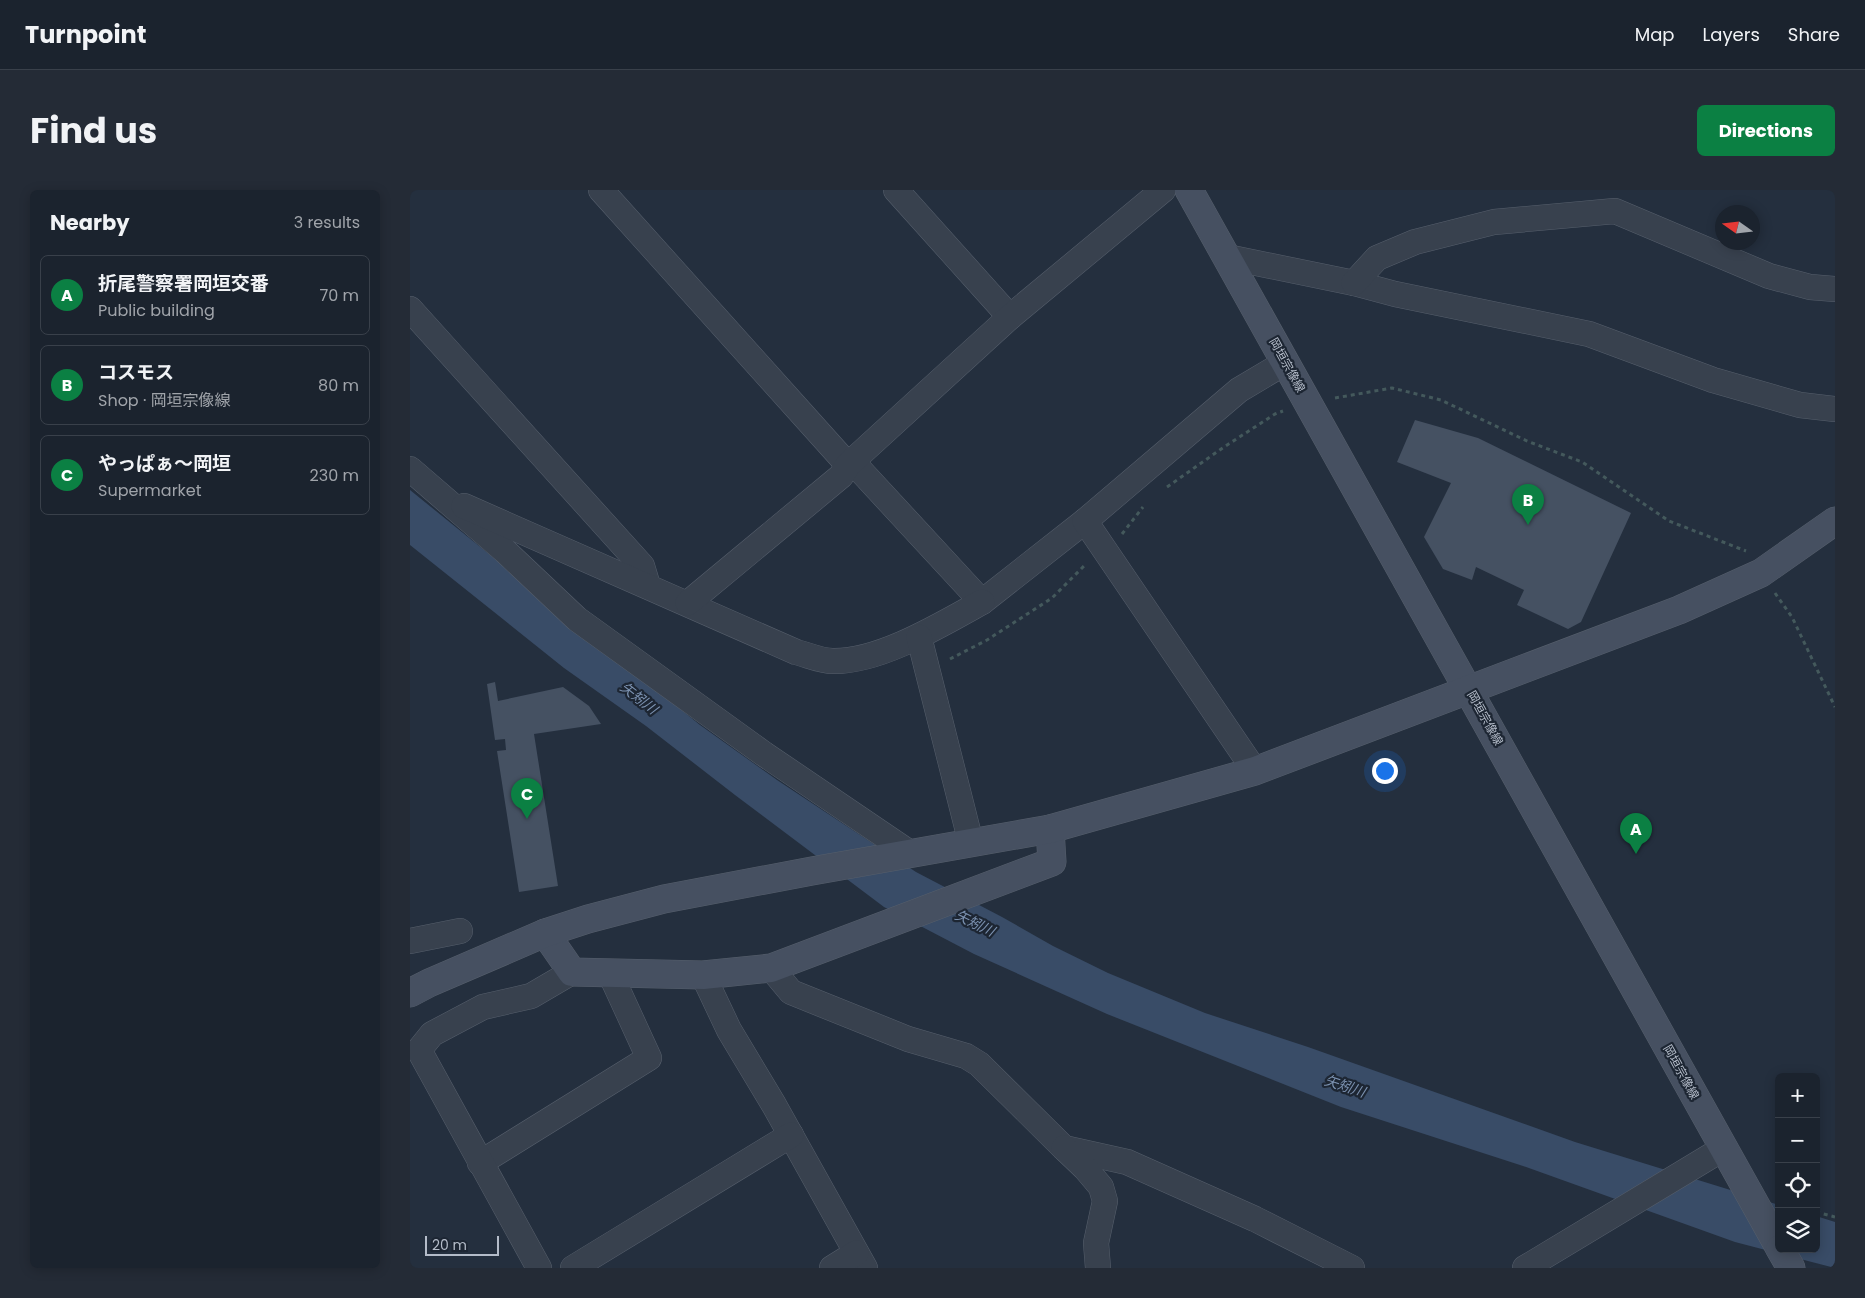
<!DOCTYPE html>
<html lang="en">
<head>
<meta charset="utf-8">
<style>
  :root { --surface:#1b232e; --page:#242b36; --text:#f1f3f6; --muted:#a0a4aa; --line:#39404a; --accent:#0b8043 }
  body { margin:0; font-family:Poppins,"Noto Sans JP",sans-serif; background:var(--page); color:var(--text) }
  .controls { position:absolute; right:15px; bottom:15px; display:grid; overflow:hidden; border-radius:8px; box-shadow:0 2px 12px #0003 }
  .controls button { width:45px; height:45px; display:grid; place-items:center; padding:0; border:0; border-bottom:1px solid var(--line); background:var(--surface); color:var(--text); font:25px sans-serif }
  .compass { position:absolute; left:1305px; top:15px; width:45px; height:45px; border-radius:50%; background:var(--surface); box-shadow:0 2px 12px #0003; rotate:284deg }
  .scale { position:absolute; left:15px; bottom:12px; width:74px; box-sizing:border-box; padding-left:5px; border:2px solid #b4bcc9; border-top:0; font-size:14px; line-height:18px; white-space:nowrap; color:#b4bcc9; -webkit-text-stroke:4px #1d2633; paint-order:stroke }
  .you { position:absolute; left:974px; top:580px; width:18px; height:18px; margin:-12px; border:4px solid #fff; border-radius:50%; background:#1a73e8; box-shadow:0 0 0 8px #1a73e833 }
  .badge { display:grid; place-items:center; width:32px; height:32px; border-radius:50%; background:var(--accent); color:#fff; font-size:16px; font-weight:700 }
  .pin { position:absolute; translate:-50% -41px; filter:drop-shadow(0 1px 2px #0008) }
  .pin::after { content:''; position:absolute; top:26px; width:18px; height:15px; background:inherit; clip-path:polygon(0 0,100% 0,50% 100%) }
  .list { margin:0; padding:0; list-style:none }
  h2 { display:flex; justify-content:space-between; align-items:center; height:65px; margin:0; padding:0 20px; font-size:21px }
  h2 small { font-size:16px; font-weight:400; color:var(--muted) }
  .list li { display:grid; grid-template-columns:32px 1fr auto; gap:15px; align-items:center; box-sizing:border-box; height:80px; margin:0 10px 10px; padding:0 10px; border:1px solid var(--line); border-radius:8px }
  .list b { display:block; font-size:19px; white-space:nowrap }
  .list p { margin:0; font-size:16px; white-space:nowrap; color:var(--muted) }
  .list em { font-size:16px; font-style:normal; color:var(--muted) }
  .icon { flex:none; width:28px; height:28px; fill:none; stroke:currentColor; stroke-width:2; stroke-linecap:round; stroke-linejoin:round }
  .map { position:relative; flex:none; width:1425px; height:1078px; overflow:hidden; border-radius:8px }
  header { display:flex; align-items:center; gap:30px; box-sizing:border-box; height:70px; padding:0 25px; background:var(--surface); border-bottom:1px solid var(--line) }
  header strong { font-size:24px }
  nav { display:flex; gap:28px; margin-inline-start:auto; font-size:18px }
  .intro { display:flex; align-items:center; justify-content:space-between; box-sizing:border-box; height:120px; padding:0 30px }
  h1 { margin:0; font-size:35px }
  .button { padding:12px 22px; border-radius:8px; background:var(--accent); color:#fff; font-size:18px; font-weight:700 }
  main { display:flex; gap:30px; padding:0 30px }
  aside { flex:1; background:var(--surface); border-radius:8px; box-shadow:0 2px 12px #0003 }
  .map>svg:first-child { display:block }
  .water { fill:#394c67 }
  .building { fill:#455162 }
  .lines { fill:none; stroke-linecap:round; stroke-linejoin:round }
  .street-casing { stroke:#565f6c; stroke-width:26 }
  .secondary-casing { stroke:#565f6c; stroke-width:29 }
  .path { stroke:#44595c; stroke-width:3; stroke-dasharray:4 4; stroke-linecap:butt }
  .street { stroke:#38414e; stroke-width:25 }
  .secondary { stroke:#465061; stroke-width:28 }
  .labels { text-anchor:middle; stroke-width:4.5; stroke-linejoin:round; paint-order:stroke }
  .street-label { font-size:12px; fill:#b4bcc9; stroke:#1d2633 }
  .water-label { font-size:14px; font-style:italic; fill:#7c92b1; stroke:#1d2633 }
</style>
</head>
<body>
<header>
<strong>Turnpoint</strong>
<nav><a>Map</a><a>Layers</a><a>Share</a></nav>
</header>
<div class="intro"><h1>Find us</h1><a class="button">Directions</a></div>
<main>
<aside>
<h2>Nearby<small>3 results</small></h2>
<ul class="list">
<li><span class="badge">A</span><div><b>折尾警察署岡垣交番</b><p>Public building</p></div><em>70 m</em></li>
<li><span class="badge">B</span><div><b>コスモス</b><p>Shop · 岡垣宗像線</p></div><em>80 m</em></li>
<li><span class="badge">C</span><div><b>やっぱぁ～岡垣</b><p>Supermarket</p></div><em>230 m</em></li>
</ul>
</aside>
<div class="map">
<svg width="1425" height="1078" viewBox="0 0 1425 1078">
  <rect width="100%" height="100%" fill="#242f3e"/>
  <path class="water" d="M0 300 290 535 367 590 506 682 592 727 643 756 698 783 795 823 898 857 1165 952 1369 1015V1059H1406V1026L1425 1032V1078L1325 1052 1113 976 931 917 697 824 564 764 474 717 325 605 236 536 154 478 0 355Z"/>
  <g class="building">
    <path d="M1005 230 1068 248 1221 323 1171 432 1158 439 1107 415 1114 400 1066 377 1062 390 1033 379 1014 347 1041 293 987 272Z"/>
    <path d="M85 492 88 511 153 497 179 516 191 534 124 544 148 696 109 702 87 561 96 560 95 549 85 550 77 494Z"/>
  </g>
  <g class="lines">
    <g class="street-casing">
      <g id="street">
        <path d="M191 0 438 275 450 280 572 412 675 331"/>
        <path d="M486 0 600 127"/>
        <path d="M817 67 944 93 985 104 1179 144 1303 190 1390 215 1425 219"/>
        <path d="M944 93 967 68 1005 52 1084 32 1205 21 1359 86 1400 97 1425 99"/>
        <path d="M0 119 232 376 238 396"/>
        <path d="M0 279 95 361 167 429 354 564 500 663"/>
        <path d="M54 316 386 462C398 465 411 471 423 471 470 472 532 434 572 412"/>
        <path d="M278 413 431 286 438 275 600 127 753 0"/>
        <path d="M509 447 561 653"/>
        <path d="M845 581 675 331 829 200 876 172"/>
        <path d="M0 751 50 741"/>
        <path d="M361 778 381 802 498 849 556 866 569 874 654 958 717 972 845 1029 942 1078"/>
        <path d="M293 785 319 840 364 915 455 1078"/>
        <path d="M654 958 675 978 691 997 695 1011 686 1053 688 1078"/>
        <path d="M70 973 239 868 200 783"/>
        <path d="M129 1078 9 860 22 844 73 817 121 806 162 782"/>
        <path d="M163 1078 381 945"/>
        <path d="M422 1078 446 1063"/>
        <path d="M1115 1078 1314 958"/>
      </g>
    </g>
    <g class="secondary-casing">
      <g id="secondary">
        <path d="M779 0 1369 1057"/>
        <path d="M135 743 162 782 293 785 361 778 642 672 640 639"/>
        <path d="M0 803 19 793 135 743 178 729 254 709 402 681 640 639 845 581 1269 420 1351 383 1425 331"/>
        <path d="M1370 1059 1381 1078"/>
      </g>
    </g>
    <g class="path">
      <path d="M925 208 982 198 1031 210 1117 251 1172 272 1259 331 1336 361"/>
      <path d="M757 297 814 257 865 224 873 221"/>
      <path d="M712 344 733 317"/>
      <path d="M1365 403 1382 427 1425 517"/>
      <path d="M540 469 577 450 642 408 675 375"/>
      <path d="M1406 1022 1425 1027"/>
    </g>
    <use href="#street" class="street"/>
    <use href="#secondary" class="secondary"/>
  </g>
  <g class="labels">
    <g class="street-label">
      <text transform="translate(877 175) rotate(61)" y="4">岡垣宗像線</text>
      <text transform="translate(1075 528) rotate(61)" y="4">岡垣宗像線</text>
      <text transform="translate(1271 882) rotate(61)" y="4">岡垣宗像線</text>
    </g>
    <g class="water-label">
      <text transform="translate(229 508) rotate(38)" y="5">矢矧川</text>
      <text transform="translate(565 733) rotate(26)" y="5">矢矧川</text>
      <text transform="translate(935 896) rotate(18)" y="5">矢矧川</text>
    </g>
  </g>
</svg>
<div class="controls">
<button>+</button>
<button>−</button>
<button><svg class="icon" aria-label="locate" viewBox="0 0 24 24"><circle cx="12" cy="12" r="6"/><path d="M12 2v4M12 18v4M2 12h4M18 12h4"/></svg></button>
<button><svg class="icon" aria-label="layers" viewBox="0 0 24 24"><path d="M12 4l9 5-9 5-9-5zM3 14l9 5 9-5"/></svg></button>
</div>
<svg class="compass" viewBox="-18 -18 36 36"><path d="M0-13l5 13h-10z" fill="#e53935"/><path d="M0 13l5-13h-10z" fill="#a0a4aa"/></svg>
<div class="scale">20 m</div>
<div class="you"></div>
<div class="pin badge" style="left:1226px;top:664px">A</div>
<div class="pin badge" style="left:1118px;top:335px">B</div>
<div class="pin badge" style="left:117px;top:629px">C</div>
</div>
</main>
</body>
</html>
